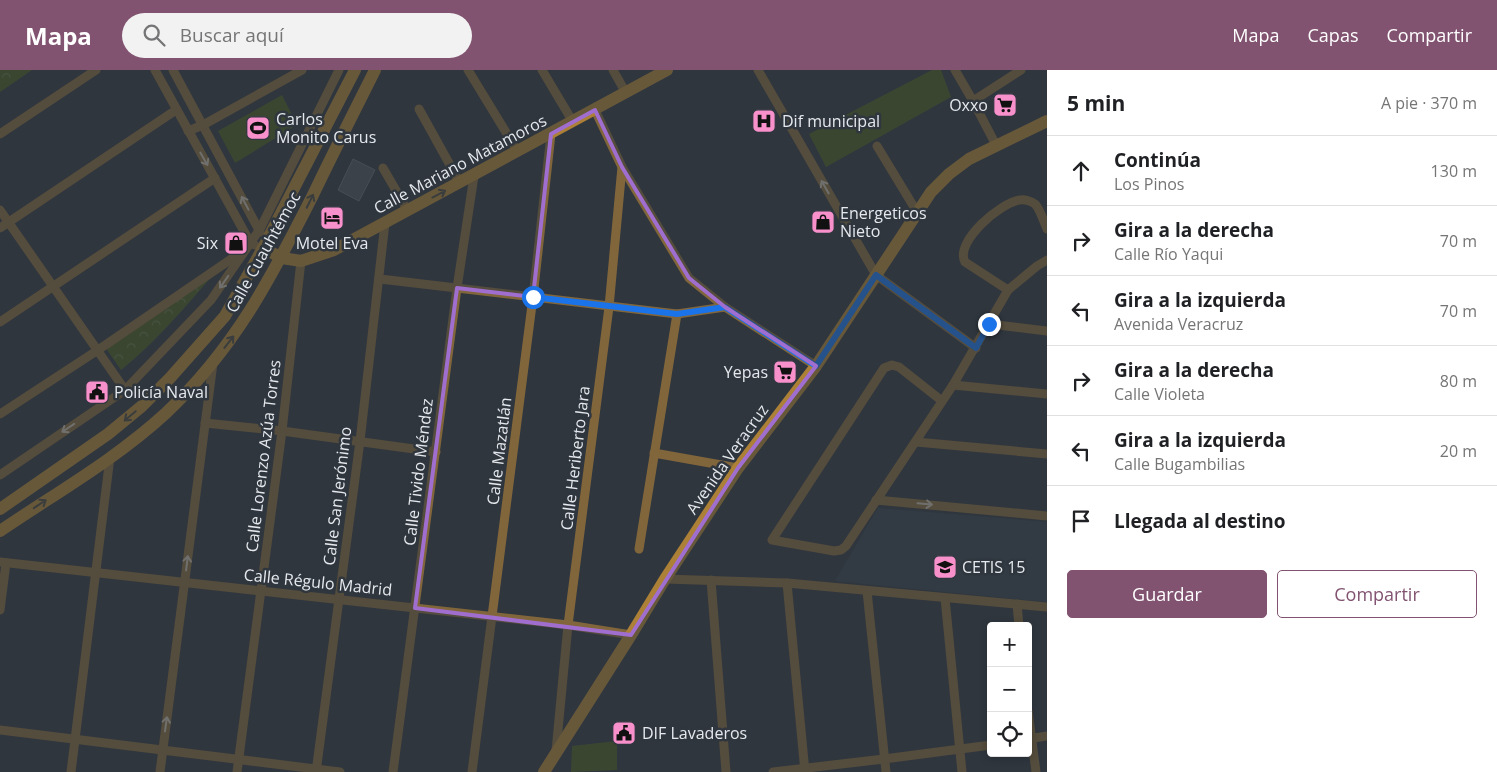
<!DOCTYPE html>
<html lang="es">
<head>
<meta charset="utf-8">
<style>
  :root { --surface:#fff; --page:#f2f2f2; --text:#202124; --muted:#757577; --line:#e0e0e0; --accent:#815370 }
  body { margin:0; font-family:"Open Sans",sans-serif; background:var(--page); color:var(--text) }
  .controls { position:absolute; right:15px; bottom:15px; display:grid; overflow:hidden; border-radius:5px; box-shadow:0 2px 8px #0003 }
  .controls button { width:45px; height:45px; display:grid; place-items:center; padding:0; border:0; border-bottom:1px solid var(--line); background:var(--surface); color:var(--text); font:25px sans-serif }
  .stop { position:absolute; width:15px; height:15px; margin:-11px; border:4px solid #1a73e8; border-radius:50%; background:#fff }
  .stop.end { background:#1a73e8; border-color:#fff; box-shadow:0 1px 5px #0008 }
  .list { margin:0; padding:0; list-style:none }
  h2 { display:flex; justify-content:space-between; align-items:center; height:65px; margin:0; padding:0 20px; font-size:21px }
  h2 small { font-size:16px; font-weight:400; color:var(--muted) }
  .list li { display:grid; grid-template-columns:32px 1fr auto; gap:15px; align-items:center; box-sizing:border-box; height:70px; padding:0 20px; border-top:1px solid var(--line) }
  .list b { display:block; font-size:19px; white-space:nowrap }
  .list p { margin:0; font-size:16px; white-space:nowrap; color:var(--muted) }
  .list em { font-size:16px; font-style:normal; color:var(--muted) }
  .actions { display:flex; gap:10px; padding:15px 20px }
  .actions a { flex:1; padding:11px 0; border:1px solid var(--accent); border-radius:5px; text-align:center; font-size:18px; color:var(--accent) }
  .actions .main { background:var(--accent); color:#fff }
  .icon { flex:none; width:28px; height:28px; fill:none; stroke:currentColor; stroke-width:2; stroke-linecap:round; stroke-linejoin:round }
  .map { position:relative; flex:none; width:1047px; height:702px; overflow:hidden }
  header { display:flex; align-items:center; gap:30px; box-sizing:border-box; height:70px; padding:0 25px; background:var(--accent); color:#fff }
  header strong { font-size:24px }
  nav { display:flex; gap:28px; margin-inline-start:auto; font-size:18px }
  .search { width:350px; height:45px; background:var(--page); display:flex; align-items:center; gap:12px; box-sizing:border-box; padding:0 18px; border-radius:28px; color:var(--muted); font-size:19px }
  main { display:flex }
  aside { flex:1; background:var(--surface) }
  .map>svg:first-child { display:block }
  .built { fill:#36404d }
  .green { fill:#4b5a23 }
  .park { fill:url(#park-crowns) }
  .building { fill:#495059; stroke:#626a72 }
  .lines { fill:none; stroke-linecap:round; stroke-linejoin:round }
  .street { stroke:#82663b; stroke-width:9 }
  .secondary { stroke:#ac8037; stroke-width:12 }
  .oneway { stroke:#bdb5a6 }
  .oneway2 { stroke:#48453d }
  .route { stroke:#1a73e8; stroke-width:6 }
  .marked { fill:none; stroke:#a06ecf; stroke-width:4; stroke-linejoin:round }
  .labels { text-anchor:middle; stroke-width:5; stroke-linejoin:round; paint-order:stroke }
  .poi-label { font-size:16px; fill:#e5e9ee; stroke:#2f363e; text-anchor:start }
  .street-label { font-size:16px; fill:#e5e9ee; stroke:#2f363e }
</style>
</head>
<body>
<header>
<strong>Mapa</strong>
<div class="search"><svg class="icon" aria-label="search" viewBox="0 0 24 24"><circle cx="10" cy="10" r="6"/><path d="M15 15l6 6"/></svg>Buscar aquí</div>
<nav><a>Mapa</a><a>Capas</a><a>Compartir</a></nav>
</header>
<main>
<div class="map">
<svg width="1047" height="702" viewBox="0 0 1047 702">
  <defs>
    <pattern id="park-crowns" width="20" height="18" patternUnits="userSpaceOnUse" patternTransform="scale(1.25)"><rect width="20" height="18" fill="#4b5a23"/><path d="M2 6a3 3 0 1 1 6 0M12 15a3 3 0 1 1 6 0" fill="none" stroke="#657243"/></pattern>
  </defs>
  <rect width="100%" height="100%" fill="#2f363e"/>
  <path class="built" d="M878 438 1047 452V532L835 511Z"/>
  <g class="green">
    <path d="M932 0H941L951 27 826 97 809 64Z"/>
    <path d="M282 25 297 55 235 93 218 61Z"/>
    <path d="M617 671V700L571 702 572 676Z"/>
  </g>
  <g class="park">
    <path d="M0 0H32L0 22Z"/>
    <path d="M214 204C184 238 156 272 121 300L105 277Z"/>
  </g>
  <path class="building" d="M353 89 375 100 359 131 338 120Z"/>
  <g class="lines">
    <g class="street">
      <path d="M155 0 251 174 255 175"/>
      <path d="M173 0 260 162"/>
      <path d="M468 0 518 82"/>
      <path d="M542 0 573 52"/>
      <path d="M613 0 626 23"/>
      <path d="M758 0 876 205 976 278"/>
      <path d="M955 0 973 31 996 75"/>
      <path d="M973 31 1021 0"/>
      <path d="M419 39 460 113"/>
      <path d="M595 40 622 97 689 208 725 237 816 296"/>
      <path d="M188 61 203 55 302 0"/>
      <path d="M0 64 96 0"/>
      <path d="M877 76 917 142"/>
      <path d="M383 98 408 141"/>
      <path d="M0 140 125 320"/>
      <path d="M0 158 176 40"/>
      <path d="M380 209 677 244 725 237"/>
      <path d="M1008 220 965 192C954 172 1001 132 1020 130 1024 129 1031 131 1035 134 1040 139 1044 152 1047 159"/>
      <path d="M0 252 215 108"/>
      <path d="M989 254 1047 261"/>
      <path d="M953 315 1047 324"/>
      <path d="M942 331 899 297 892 295 884 298 772 470 834 481 841 480 846 476 953 315 1008 220 1037 196 1047 190"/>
      <path d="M0 344 98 280 243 181"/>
      <path d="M205 353 282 361 436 382"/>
      <path d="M916 372 1047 384"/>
      <path d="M654 383 738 398"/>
      <path d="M0 405 125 320 211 230 260 159 339 0"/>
      <path d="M876 430 1047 446"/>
      <path d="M639 479 677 244"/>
      <path d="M0 492 568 555 631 565"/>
      <path d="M665 509 787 513 1047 537"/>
      <path d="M711 510 726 702"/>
      <path d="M787 513 805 702"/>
      <path d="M867 521 886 702"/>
      <path d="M945 528 962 702"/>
      <path d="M1017 534 1019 556"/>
      <path d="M0 540 6 493"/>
      <path d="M1028 641 1036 702"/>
      <path d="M0 660 340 702"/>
      <path d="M1028 669 1047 666"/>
      <path d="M556 681 568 555 609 237 622 97"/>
      <path d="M71 702 110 387"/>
      <path d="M160 702 213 293"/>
      <path d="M237 702 282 361 301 191"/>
      <path d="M316 702 360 371 385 153"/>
      <path d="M393 702 457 218 474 106"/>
      <path d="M472 702 533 227 551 64"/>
      <path d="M773 702 884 689 991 675"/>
    </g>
    <g class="secondary">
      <path d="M263 178 282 188 301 191 334 180 667 0"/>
      <path d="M0 439 108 364 142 336 170 308 225 246 263 178 355 0"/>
      <path d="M0 461C56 423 116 389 166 343 235 278 271 208 313 125 333 83 354 42 375 0"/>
      <path d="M544 702 631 565 665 509 738 398 816 296 931 122 949 104 969 89 1047 51"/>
    </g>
  </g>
  <defs><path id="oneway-shaft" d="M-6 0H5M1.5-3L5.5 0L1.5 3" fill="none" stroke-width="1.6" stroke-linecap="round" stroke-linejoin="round" transform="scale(1.25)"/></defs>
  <g class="oneway">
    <use href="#oneway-shaft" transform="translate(204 89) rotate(60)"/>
    <use href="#oneway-shaft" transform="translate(825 117) rotate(-120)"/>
    <use href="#oneway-shaft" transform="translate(245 133) rotate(-118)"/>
    <use href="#oneway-shaft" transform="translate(224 212) rotate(125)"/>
    <use href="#oneway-shaft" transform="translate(68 358) rotate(146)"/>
    <use href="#oneway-shaft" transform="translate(925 434) rotate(5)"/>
    <use href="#oneway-shaft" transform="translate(187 493) rotate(-83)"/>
    <use href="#oneway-shaft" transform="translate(166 654) rotate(-82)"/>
  </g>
  <g class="oneway2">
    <use href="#oneway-shaft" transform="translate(439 124) rotate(-28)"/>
    <use href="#oneway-shaft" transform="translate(310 131) rotate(-64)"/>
    <use href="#oneway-shaft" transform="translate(229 272) rotate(-52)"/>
    <use href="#oneway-shaft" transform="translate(130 346) rotate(140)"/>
    <use href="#oneway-shaft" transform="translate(40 434) rotate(-34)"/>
  </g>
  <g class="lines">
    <path class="route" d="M533 227 677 244 725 237 816 296 876 205 976 278 989 254"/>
  </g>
  <path d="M0 0H1047V702H0ZM595 40 622 97 689 208 725 237 816 296 738 398 631 565 415 538 457 218 533 227 551 64Z" fill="#2f363e" fill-opacity=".55" fill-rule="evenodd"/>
  <path class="marked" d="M595 40 622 97 689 208 725 237 816 296 738 398 631 565 415 538 457 218 533 227 551 64Z"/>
  <defs>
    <g id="supermarket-square" transform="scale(1.25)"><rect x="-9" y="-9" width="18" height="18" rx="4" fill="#f890cc" stroke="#2f363e"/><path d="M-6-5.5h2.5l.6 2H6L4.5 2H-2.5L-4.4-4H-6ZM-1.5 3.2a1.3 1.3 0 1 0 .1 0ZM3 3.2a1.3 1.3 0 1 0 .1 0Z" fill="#111"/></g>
    <g id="hospital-square" transform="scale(1.25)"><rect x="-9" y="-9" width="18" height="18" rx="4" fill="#f890cc" stroke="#2f363e"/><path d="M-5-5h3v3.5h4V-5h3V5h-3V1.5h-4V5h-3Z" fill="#111"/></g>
    <g id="stadium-square" transform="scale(1.25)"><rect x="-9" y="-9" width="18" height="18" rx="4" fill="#f890cc" stroke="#2f363e"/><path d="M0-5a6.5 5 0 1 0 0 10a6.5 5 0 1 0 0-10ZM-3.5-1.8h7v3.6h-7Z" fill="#111"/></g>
    <g id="hotel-square" transform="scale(1.25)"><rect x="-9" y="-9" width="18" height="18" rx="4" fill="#f890cc" stroke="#2f363e"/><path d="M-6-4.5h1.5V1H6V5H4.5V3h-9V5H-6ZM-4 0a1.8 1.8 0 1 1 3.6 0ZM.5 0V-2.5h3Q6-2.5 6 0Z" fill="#111"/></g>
    <g id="shop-square" transform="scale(1.25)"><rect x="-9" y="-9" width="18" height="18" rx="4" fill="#f890cc" stroke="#2f363e"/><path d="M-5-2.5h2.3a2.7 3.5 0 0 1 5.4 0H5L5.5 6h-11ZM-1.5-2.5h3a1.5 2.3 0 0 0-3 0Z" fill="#111"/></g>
    <g id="civic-square" transform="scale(1.25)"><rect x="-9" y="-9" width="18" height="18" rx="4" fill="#f890cc" stroke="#2f363e"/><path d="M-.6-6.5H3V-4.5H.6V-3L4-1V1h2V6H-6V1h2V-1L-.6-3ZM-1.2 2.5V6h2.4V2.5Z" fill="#111"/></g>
    <g id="school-square" transform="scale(1.25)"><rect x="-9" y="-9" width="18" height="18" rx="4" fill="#f890cc" stroke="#2f363e"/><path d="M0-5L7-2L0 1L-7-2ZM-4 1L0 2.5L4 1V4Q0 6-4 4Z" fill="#111"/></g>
  </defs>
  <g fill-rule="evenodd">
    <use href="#supermarket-square" x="1005" y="35"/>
    <use href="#hospital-square" x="764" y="51"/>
    <use href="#stadium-square" x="258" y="58"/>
    <use href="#hotel-square" x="332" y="148"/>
    <use href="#shop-square" x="823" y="152"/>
    <use href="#shop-square" x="236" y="173"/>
    <use href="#supermarket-square" x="785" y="302"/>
    <use href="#civic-square" x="97" y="322"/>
    <use href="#school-square" x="945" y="497"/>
    <use href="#civic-square" x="624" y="663"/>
  </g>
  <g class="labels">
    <g class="poi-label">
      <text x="988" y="41" text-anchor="end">Oxxo</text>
      <text x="276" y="55">Carlos<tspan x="276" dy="18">Monito Carus</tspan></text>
      <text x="782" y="57">Dif municipal</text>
      <text x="840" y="149">Energeticos<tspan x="840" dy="18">Nieto</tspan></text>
      <text x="218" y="179" text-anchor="end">Six</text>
      <text x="332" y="179" text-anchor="middle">Motel Eva</text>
      <text x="768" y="308" text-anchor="end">Yepas</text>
      <text x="114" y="328">Policía Naval</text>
      <text x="962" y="503">CETIS 15</text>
      <text x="642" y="669">DIF Lavaderos</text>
    </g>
    <g class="street-label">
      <text transform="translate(460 94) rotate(-28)" y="6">Calle Mariano Matamoros</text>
      <text transform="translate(263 182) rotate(-61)" y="6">Calle Cuauhtémoc</text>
      <text transform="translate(499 381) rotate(-83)" y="6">Calle Mazatlán</text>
      <text transform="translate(263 386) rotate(-83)" y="6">Calle Lorenzo Azúa Torres</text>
      <text transform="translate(575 388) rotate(-83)" y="6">Calle Heriberto Jara</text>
      <text transform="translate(727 389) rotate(-55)" y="6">Avenida Veracruz</text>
      <text transform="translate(418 402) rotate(-83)" y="6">Calle Tivido Méndez</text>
      <text transform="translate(337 426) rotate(-83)" y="6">Calle San Jerónimo</text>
      <text transform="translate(318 512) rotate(6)" y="6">Calle Régulo Madrid</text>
    </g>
  </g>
</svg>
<div class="controls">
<button>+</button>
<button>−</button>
<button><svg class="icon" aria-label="locate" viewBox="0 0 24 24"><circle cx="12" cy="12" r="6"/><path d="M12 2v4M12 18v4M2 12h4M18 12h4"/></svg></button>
</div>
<div class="stop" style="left:533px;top:227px"></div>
<div class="stop end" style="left:989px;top:254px"></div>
</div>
<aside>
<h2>5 min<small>A pie · 370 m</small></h2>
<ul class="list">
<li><svg class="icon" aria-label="ahead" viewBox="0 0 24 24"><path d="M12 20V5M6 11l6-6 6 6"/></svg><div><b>Continúa</b><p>Los Pinos</p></div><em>130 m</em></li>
<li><svg class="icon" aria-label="right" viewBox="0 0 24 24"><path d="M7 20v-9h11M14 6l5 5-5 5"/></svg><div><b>Gira a la derecha</b><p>Calle Río Yaqui</p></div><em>70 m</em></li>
<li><svg class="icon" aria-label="left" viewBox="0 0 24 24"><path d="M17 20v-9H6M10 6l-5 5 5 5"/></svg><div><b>Gira a la izquierda</b><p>Avenida Veracruz</p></div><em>70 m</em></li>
<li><svg class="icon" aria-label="right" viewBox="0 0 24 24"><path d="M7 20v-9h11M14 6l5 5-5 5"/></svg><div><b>Gira a la derecha</b><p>Calle Violeta</p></div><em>80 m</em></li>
<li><svg class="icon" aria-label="left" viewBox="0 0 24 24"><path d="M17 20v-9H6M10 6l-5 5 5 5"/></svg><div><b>Gira a la izquierda</b><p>Calle Bugambilias</p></div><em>20 m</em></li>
<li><svg class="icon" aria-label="arrive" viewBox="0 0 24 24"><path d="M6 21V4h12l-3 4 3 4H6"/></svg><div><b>Llegada al destino</b></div></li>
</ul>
<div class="actions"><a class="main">Guardar</a><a>Compartir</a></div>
</aside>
</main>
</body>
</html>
